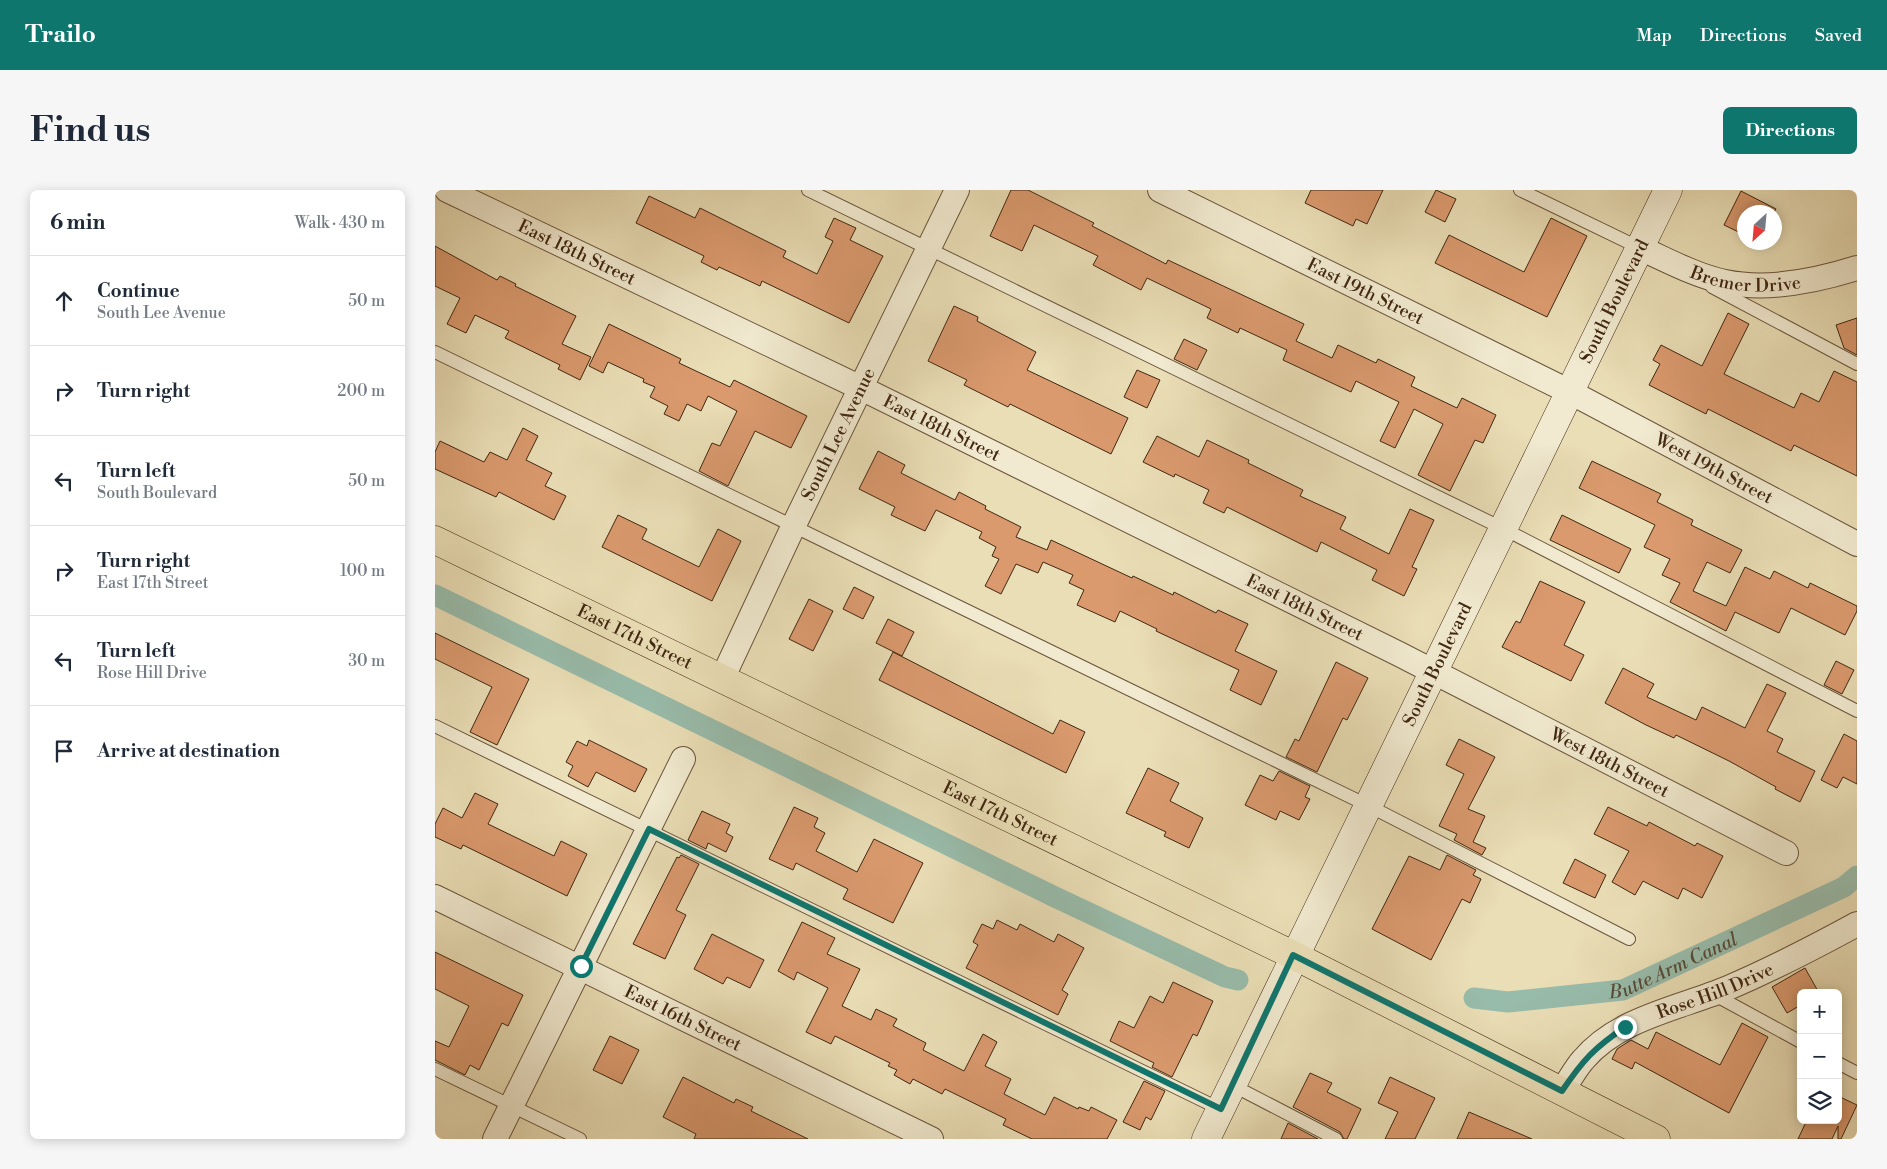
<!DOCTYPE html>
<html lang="en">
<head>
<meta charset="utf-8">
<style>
  :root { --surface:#fff; --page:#f6f6f7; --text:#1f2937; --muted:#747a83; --line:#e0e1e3; --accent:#0f766e }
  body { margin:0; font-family:"Libre Bodoni",serif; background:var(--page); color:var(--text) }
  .controls { position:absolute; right:15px; bottom:15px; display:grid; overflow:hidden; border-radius:8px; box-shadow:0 2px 12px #0003 }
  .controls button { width:45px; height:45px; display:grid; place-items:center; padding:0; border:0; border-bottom:1px solid var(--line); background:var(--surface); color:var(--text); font:25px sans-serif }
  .compass { position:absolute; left:1302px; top:15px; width:45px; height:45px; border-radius:50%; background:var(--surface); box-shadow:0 2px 12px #0003; rotate:206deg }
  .stop { position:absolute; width:15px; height:15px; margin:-11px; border:4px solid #0f766e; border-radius:50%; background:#fff }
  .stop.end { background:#0f766e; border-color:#fff; box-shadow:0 1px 5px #0008 }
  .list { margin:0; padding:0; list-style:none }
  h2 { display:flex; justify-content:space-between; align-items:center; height:65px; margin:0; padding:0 20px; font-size:21px }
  h2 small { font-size:16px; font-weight:400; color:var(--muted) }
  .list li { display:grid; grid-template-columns:32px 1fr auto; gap:15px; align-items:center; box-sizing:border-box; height:90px; padding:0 20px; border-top:1px solid var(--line) }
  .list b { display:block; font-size:19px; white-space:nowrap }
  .list p { margin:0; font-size:16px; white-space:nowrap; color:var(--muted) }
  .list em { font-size:16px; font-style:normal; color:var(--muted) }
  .icon { flex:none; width:28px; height:28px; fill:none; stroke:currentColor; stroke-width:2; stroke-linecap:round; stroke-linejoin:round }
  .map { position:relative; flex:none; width:1422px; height:949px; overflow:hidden; border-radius:8px }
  header { display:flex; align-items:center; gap:30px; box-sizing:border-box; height:70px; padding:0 25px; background:var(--accent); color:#fff }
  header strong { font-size:24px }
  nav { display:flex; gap:28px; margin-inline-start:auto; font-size:18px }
  .intro { display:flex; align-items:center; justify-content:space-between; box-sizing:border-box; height:120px; padding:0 30px }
  h1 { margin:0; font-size:35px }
  .button { padding:12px 22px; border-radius:8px; background:var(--accent); color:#fff; font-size:18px; font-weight:700 }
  main { display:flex; gap:30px; padding:0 30px }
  aside { flex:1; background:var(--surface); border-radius:8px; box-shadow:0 2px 12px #0003 }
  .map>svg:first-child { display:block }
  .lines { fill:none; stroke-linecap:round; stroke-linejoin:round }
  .canal { stroke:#98bcab; stroke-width:21 }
  .building { fill:#da9a6e; stroke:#412712 }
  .lane-casing { stroke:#6b553b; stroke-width:14 }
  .street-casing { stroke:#6b553b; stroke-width:26 }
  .secondary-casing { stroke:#412712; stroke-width:29 }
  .primary-casing { stroke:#412712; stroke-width:29 }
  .lane { stroke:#f1ead0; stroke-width:12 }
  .street { stroke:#f1ead0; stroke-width:24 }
  .secondary { stroke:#f1ead0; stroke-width:28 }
  .primary { stroke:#eadeb6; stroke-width:28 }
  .route { stroke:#0f766e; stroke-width:6 }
  .labels { text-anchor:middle; stroke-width:4; stroke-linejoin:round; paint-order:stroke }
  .street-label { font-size:18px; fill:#412712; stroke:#f1ead0 }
  .water-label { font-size:19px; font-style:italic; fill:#574c38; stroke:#f1ead0 }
</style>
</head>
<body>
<header>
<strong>Trailo</strong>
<nav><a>Map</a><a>Directions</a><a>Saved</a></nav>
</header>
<div class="intro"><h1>Find us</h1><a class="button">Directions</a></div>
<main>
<aside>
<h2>6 min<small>Walk · 430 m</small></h2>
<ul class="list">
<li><svg class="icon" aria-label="ahead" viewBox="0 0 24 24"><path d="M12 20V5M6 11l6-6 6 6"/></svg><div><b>Continue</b><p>South Lee Avenue</p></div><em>50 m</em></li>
<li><svg class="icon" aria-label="right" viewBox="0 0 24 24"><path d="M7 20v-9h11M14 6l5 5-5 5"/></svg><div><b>Turn right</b></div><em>200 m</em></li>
<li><svg class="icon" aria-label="left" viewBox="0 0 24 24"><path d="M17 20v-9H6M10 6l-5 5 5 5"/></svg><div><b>Turn left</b><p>South Boulevard</p></div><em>50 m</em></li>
<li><svg class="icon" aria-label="right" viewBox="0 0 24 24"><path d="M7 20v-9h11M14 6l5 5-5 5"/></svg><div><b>Turn right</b><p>East 17th Street</p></div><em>100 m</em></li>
<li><svg class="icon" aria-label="left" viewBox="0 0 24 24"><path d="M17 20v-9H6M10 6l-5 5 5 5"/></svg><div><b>Turn left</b><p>Rose Hill Drive</p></div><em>30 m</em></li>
<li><svg class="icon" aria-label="arrive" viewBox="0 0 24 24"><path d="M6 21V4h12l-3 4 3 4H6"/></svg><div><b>Arrive at destination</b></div></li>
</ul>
</aside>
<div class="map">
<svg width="1422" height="949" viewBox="0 0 1422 949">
  <rect width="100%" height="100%" fill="#eadeb6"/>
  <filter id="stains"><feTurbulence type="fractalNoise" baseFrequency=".004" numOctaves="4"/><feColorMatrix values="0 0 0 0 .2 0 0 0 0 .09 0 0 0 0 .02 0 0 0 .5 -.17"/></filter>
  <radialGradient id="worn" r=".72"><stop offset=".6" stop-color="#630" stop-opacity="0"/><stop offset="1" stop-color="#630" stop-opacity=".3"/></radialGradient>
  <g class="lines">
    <g class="canal">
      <path d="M0 405 622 708 790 787 803 790"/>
      <path id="s1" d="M1039 808 1073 812 1188 800 1409 697 1422 686"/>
    </g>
  </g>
  <g class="building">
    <path d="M576 0H593L659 33 657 36 731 74 733 70 869 134 861 151 897 168 903 155 941 173 943 169 980 187 976 196 1022 218 1027 208 1061 225 1048 253 1040 250 1015 301 983 285 1008 234 979 219 960 258 945 251 964 212 921 191 916 202 848 170 852 160 805 138 803 143 772 128 776 119 712 88 706 100 658 75 663 66 599 35 587 61 555 46Z"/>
    <path d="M876 0H948L932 34 921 29 918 36 870 13Z"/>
    <path d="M1001 0 1021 9 1010 32 990 22Z"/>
    <path d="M1306 1 1341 19 1339 22H1310V45L1289 35Z"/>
    <path d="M214 6 260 28 265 18 351 61 348 67 382 84 398 51 390 47 399 28 421 38 415 50 448 66 414 133 327 91 325 96 284 77 282 80 266 72 269 66 201 33Z"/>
    <path d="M1116 28 1152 46 1112 127 1000 73 1014 45 1089 82Z"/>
    <path d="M0 56 62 90 65 86 81 94 80 96 141 126 127 154 156 167 145 190 123 179 125 175 70 148 74 141 40 125 31 143 12 134 25 108 0 96Z"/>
    <path d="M519 116 543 127 542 131 601 162 592 180 693 228 676 264 575 214 573 217 529 195 532 190 493 171Z"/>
    <path d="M1293 123 1314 134 1289 184 1359 218 1366 203 1384 212 1399 181 1422 192V286L1359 255 1356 261 1273 219 1271 224 1214 195 1225 174 1218 170 1226 155 1267 176Z"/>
    <path d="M1422 128V165L1409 158 1401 135Z"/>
    <path d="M174 134 246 169 244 173 295 197 299 190 372 226 356 258 320 241 293 296 264 281 277 253 285 256 302 221 273 206 266 221 252 214 244 231 229 224 233 216 215 207 220 197 208 192 209 189 173 172 168 183 154 176Z"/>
    <path d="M749 149 772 160 762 180 739 169Z"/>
    <path d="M702 180 725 190 712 218 689 207Z"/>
    <path d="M88 238 103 246 91 270 117 283 110 296 131 306 119 330 64 302 61 307 0 279V262L5 251 49 272 55 262 72 270Z"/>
    <path d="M722 246 764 267 772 250 814 270 813 273 868 300 865 306 911 327 905 339 954 364 975 319 999 330 977 377 982 379 969 406 937 390 942 380 886 352 882 362 792 317 789 323 768 313 774 300 740 284 739 287 708 272Z"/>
    <path d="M443 261 470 275 466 283 520 310 524 302 551 316 550 319 586 337 581 347 612 360 616 350 697 388 698 386 738 405 739 402 781 423 783 420 813 434 800 461 842 481 826 515 795 500 804 480 721 441 722 439 685 421 680 432 642 415 649 400 634 393 638 385 608 372 603 383 581 374 566 404 550 396 564 369 557 366 561 357 544 348 547 342 501 320 490 341 456 325 460 317 424 299Z"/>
    <path d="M1157 271 1226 304 1222 312 1258 330 1256 335 1307 360 1295 383 1272 372 1258 401 1291 416 1310 377 1335 389 1339 381 1373 398 1375 393 1422 416V421L1410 445 1356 418 1344 443 1300 422 1291 441 1235 412 1245 393 1227 385 1235 369 1209 357 1220 335 1144 298Z"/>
    <path d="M183 325 212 339 207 349 264 377 283 339 306 351 277 411 167 357Z"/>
    <path d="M1127 325 1196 359 1184 383 1115 350Z"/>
    <path d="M1105 391 1150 412 1129 455 1149 465 1136 491 1067 457 1081 431 1085 433Z"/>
    <path d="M419 397 439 407 428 429 408 419Z"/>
    <path d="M374 409 398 421 378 461 354 449Z"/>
    <path d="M453 429 479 442 467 466 441 453Z"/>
    <path d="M0 443 94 489 62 555 35 542 57 497 0 469Z"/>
    <path d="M458 462 618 544 625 530 650 542 631 583 444 490Z"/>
    <path d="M1401 471 1419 480 1407 504 1389 495Z"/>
    <path d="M901 472 933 488 912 530 908 528 882 582 851 567 860 549 864 551Z"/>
    <path d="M1188 478 1219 494 1212 507 1261 530 1267 517 1310 538 1332 494 1351 503 1332 541 1348 549 1342 562 1380 581 1365 612 1340 599 1341 597 1294 571 1241 545 1239 548 1211 535 1170 513Z"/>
    <path d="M1409 544 1422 551V594L1408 587 1402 598 1386 590Z"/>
    <path d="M1024 549 1060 567 1033 619 1050 626 1038 652 1051 658 1047 665 1019 650 1022 644 1004 636 1029 584 1011 575Z"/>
    <path d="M154 550 212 579 200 602 161 582 153 597 133 586 138 576 131 572 142 551 152 556Z"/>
    <path d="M713 578 744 593 735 611 768 628 754 658 729 646 731 642 691 623Z"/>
    <path d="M844 581 875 596 870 607 875 609 864 630 845 621 841 630 810 615 825 585 838 591Z"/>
    <path d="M40 603 63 614 53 634 119 666 126 651 152 664 132 706 28 655 26 659 0 647V634L8 618 27 628Z"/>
    <path d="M359 617 383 628 379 637 390 643 381 661 422 682 439 649 488 673 458 733 408 709 413 699 361 673 358 680 334 669Z"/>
    <path d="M1173 617 1212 636 1214 632 1260 656 1262 653 1288 666 1267 708 1248 698 1243 709 1208 691 1200 705 1177 692 1194 661 1159 644Z"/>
    <path d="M267 621 295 634 291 643 298 647 291 662 273 653 271 659 253 650Z"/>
    <path d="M246 665 264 674 241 720 251 725 230 769 198 754 242 667 244 668Z"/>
    <path d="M1012 665 1041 680 1038 685 1046 689 1035 713 1027 709 996 770 937 739 974 666 1005 680Z"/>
    <path d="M1140 669 1171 685 1160 708 1128 693Z"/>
    <path d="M562 730 582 740 585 734 619 752 623 744 649 758 627 800 633 804 623 825 531 778 543 755 538 752 547 734 558 739Z"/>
    <path d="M367 732 400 748 392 764 425 779 407 816 436 830 441 819 462 829 458 836 491 853 488 860 529 881 548 844 562 852 550 876 576 889 569 904 610 925 619 907 643 919 644 917 654 921 656 917 682 930 672 949H597L568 935 571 929 510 899 507 904 478 889 475 894 459 885 462 880 453 876 455 873 400 846 396 854 371 842 393 798 362 782 359 790 343 781Z"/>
    <path d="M277 744 329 770 315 798 292 787 288 794 259 779Z"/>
    <path d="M0 762 88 805 73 836 67 833 44 880 35 875 30 885 0 870V851L14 857 34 816 0 799Z"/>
    <path d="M1370 778 1384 803H1366V815L1352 823 1337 797Z"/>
    <path d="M738 792 778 811 762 846 758 844 737 887 717 877 719 873 675 851 684 831 699 838 715 806 728 813Z"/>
    <path d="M1307 833 1333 847 1294 923 1200 872 1197 879 1177 869 1182 859 1196 850 1213 859 1221 842 1285 875Z"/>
    <path d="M175 846 204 860 187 894 158 880Z"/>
    <path d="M875 883 897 893 892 902 926 919 912 949H909L905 942 858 917Z"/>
    <path d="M248 887 299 913 301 909 318 917 316 921 373 949H259L261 944 228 927Z"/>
    <path d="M955 887 1000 908 980 949H950L963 922 943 913Z"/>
    <path d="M709 891 730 901 716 930 711 927 705 940 688 932Z"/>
    <path d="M1403 906 1422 915 1406 949H1403V936L1397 949H1363L1372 930H1403Z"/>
    <path d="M1034 922 1097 949H1022Z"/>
    <path d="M853 933 883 949H846Z"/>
  </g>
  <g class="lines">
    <g class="lane-casing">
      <g id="lane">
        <path d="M373 0 1069 339 1422 521"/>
        <path d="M1085 0 1207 59"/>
        <path d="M1277 97 1422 174"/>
        <path d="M0 162 932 615 1194 749"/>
        <path d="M0 536 785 919"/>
        <path d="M1278 804 1366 852"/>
        <path d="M1403 873 1422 883"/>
        <path d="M0 879 145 949"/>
        <path d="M797 895 901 949"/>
      </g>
    </g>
    <g class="street-casing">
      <g id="street">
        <path id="s2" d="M12 0 426 198 964 464 1351 663"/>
        <path id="s3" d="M725 0 1135 202 1422 354"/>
        <path id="s4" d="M1205 58C1232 70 1261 86 1290 92 1333 101 1381 91 1422 78"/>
        <path id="s5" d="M287 489 358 337 522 0"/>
        <path id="s6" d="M0 707 496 949"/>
        <path id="s7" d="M1127 901C1134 891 1140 879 1148 870 1183 828 1245 818 1293 798 1337 779 1380 757 1422 734"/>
        <path d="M60 949 248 569"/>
      </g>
    </g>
    <g class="secondary-casing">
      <g id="secondary">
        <path id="s8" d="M771 949 1233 0"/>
      </g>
    </g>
    <g class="primary-casing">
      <g id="primary">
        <path id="s9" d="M0 350 858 765 1221 949"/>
      </g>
    </g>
    <use href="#lane" class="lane"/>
    <use href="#street" class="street"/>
    <use href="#secondary" class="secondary"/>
    <use href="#primary" class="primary"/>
  </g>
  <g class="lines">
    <path class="route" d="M146 776 214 639 786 919 858 765 1127 901C1148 870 1159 858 1190 837"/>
  </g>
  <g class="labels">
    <g class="street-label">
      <text dy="6" stroke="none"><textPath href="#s2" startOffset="144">East 18th Street</textPath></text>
      <text dy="6" stroke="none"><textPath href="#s4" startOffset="112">Bremer Drive</textPath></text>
      <text dy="6" stroke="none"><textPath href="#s3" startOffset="229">East 19th Street</textPath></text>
      <text dy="6" stroke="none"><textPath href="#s8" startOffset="932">South Boulevard</textPath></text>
      <text dy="6" stroke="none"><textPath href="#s2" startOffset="549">East 18th Street</textPath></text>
      <text dy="6" stroke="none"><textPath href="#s5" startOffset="271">South Lee Avenue</textPath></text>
      <text dy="6" stroke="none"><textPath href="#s3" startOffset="620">West 19th Street</textPath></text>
      <text dy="6" stroke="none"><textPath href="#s2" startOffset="954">East 18th Street</textPath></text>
      <text dy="6" stroke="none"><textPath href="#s9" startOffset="222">East 17th Street</textPath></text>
      <text dy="6" stroke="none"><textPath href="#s8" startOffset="528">South Boulevard</textPath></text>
      <text dy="6" stroke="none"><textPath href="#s2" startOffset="1296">West 18th Street</textPath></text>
      <text dy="6" stroke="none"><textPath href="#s9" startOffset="628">East 17th Street</textPath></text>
      <text dy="6" stroke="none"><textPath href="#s7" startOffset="188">Rose Hill Drive</textPath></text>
      <text dy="6" stroke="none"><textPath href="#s6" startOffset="276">East 16th Street</textPath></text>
    </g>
    <g class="water-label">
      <text dy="7" stroke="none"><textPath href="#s1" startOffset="205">Butte Arm Canal</textPath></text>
    </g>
  </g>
  <rect width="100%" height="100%" filter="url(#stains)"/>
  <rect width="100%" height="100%" fill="url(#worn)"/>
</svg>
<div class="controls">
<button>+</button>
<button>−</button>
<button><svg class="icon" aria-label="layers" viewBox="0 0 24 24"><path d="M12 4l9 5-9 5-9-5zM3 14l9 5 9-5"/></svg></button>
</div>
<svg class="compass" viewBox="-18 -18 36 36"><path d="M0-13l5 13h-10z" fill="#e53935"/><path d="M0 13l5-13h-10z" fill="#747a83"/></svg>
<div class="stop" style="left:146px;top:776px"></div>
<div class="stop end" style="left:1190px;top:837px"></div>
</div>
</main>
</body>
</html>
